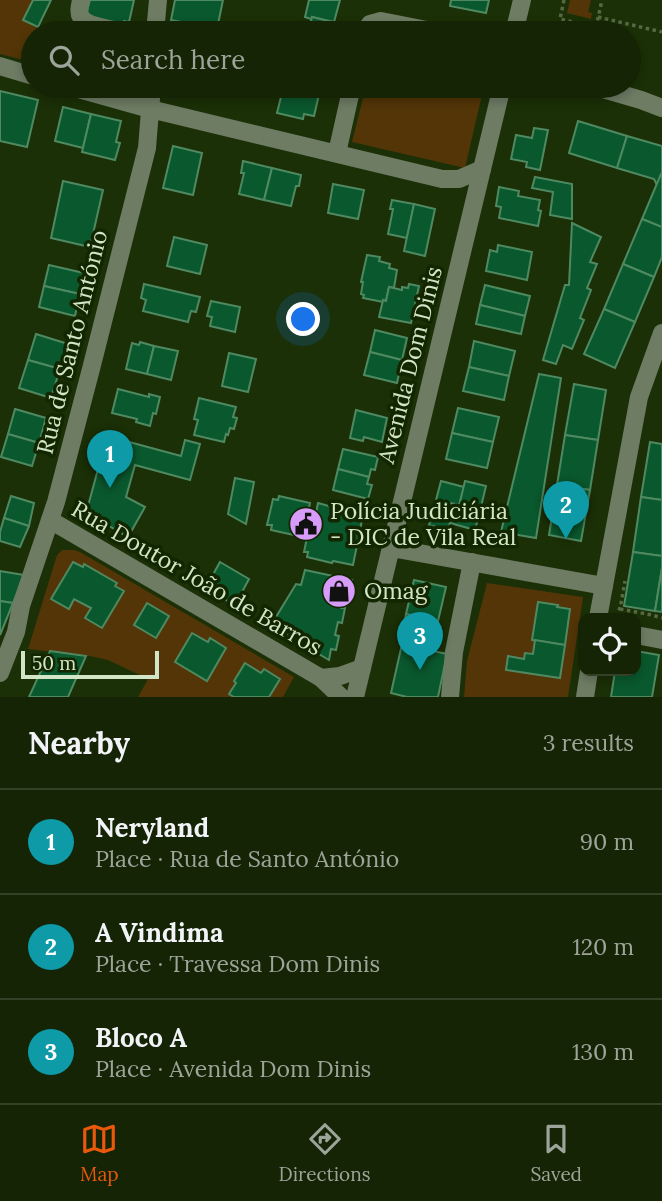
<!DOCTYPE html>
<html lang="en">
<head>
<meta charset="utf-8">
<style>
  :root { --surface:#142404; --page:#213013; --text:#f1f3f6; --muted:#9da49a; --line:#334126; --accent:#ea580c }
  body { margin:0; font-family:Lora,serif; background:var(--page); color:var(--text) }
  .controls { position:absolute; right:21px; bottom:21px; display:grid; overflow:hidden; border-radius:14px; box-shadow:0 4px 10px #0003 }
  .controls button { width:63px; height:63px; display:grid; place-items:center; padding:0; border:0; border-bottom:2px solid var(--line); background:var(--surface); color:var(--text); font:35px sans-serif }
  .scale { position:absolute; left:21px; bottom:18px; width:138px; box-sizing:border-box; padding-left:7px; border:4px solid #d3e5c7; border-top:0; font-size:19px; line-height:24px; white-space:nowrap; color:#d3e5c7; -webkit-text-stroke:5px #122600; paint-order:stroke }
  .you { position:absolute; left:304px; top:320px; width:24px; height:24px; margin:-18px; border:5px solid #fff; border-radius:50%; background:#1a73e8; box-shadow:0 0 0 10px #1a73e833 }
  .badge { display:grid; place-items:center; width:46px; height:46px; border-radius:50%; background:var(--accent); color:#fff; font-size:23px; font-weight:700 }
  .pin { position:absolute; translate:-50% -58px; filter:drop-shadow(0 2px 4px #0008) }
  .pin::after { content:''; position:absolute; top:37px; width:24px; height:21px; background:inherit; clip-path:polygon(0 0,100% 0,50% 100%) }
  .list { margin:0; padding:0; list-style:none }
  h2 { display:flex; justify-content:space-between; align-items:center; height:91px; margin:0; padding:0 28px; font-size:30px }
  h2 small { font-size:23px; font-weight:400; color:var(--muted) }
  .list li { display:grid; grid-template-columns:46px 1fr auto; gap:21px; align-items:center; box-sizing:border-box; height:105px; padding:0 28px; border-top:2px solid var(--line) }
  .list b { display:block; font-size:26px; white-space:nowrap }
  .list p { margin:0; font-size:23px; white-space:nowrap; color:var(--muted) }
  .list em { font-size:23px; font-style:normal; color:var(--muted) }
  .icon { flex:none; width:38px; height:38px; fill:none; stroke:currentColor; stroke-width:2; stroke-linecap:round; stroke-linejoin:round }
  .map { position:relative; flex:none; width:662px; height:697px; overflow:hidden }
  .search { position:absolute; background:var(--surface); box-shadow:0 4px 10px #0003; left:21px; right:21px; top:21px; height:77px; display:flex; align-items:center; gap:18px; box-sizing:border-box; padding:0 24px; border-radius:38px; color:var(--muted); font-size:26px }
  .sheet { height:406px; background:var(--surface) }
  nav { display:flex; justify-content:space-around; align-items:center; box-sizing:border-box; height:98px; border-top:2px solid var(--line); background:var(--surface); font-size:19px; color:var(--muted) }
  nav a { display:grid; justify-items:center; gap:4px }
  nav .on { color:var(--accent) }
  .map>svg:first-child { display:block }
  .green { fill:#533507 }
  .building { fill:#0a582d; stroke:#4f8961; stroke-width:2 }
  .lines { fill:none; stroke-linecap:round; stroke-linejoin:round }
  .path { stroke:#556942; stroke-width:3.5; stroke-dasharray:3.5 3.5; stroke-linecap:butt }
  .minor { stroke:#6e7c64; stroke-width:18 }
  .labels { text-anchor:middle; stroke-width:7; stroke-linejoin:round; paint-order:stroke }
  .street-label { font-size:23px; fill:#d3e5c7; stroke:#122600 }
  .poi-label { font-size:23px; fill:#d3e5c7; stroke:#122600; text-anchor:start }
</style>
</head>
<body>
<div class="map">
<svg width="662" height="697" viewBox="0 0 662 697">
  <rect width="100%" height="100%" fill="#1b3006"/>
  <g class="green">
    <path d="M0 0H51L36 33H33V39L24 60 0 54Z"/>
    <path d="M570 0H591L588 12 592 13 591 19 567 13Z"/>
    <path d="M366 86H484L465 168 352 142Z"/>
    <path d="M62 550H74L80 552 294 677 283 697H138L148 679 108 660 90 656 28 649 57 555Z"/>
    <path d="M487 583 583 597 568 697H464L467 661Z"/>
  </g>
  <g class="building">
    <path d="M33 0H51L38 27 23 20Z"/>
    <path d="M90 0H134L129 22 124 21 123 27 85 18Z"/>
    <path d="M175 0H223L217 29 171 20Z"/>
    <path d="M309 0H340L334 22 312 17 311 19 305 17Z"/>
    <path d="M451 0H489L486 13 450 6Z"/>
    <path d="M312 17 336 23 333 33H308Z"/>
    <path d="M174 21 217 29 237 33H174Z"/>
    <path d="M45 26 74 33H43Z"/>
    <path d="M270 86H321L314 116 304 114 303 119 277 113 283 89Z"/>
    <path d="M0 91 38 100 27 147 0 141Z"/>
    <path d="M63 107 91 114 83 148 55 141Z"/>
    <path d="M91 114 121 121 116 142 120 143 115 160 82 152Z"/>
    <path d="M578 121 627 136 617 168 569 153Z"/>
    <path d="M534 128 548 130 540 170 526 167 527 162 511 159 516 135 532 138Z"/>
    <path d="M627 136 662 146V174L657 185 654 179 617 168Z"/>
    <path d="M173 146 202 153 193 195 163 188Z"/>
    <path d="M243 161 272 168 264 200 239 194 244 173H241Z"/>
    <path d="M272 168 301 175 299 186H296L291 206 264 200Z"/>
    <path d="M661 174H662V227L642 219Z"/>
    <path d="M535 177 572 184V219L550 215 553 192 532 188Z"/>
    <path d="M63 181 103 190 90 247 51 238Z"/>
    <path d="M333 184 364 190 358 219 328 213Z"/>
    <path d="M499 187 519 191 518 196 540 200 538 210 541 211 538 226 499 218 501 207 496 206Z"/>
    <path d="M392 200 414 204 407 238 388 234 393 209H390Z"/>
    <path d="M414 204 435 209 425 256 404 251Z"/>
    <path d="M642 219 662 227V257L654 277 623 264Z"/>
    <path d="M572 223 601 237 590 262 597 264 587 288 591 290 580 318 584 320 572 349 563 345 556 364 543 360 565 285H569Z"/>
    <path d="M174 237 207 245 200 274 167 266Z"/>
    <path d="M498 245 532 252 527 280 486 271 490 250 497 252Z"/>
    <path d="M367 255 380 257 379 261 390 264 389 268 397 270 394 288 389 287 386 301 383 300V302L363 298 364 295 361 294 363 282H361Z"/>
    <path d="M623 264 654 277 635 322 604 309Z"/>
    <path d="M49 265 84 273 80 294 44 286Z"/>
    <path d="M144 284 200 297 196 312 191 311 188 322 143 311 146 300 141 298Z"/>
    <path d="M409 284 419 286 411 323 379 317 383 300 386 301 389 287 402 290V287L408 288Z"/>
    <path d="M485 285 530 296 525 316 480 305Z"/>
    <path d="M44 286 80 294 75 316 39 307Z"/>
    <path d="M211 301 240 307 235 332 210 326 212 317 207 316Z"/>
    <path d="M480 305 525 316 521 334 476 324Z"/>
    <path d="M604 309 635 322 615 368 584 354Z"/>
    <path d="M375 330 407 338 402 360 370 352Z"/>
    <path d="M36 334 68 344 60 369 28 360Z"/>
    <path d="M474 341 515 351 509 376 469 367Z"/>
    <path d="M140 342 154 346 147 374 126 369 132 343 139 345Z"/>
    <path d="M154 346 178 351 171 380 147 374Z"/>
    <path d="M370 352 402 360 397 383 364 375Z"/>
    <path d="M229 353 256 359 248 392 222 386Z"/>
    <path d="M28 360 60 369 51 398 19 388Z"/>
    <path d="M469 367 509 376 504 400 463 391Z"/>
    <path d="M539 374 561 378 536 538 501 532Z"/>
    <path d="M574 384 606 390 598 440 565 435Z"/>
    <path d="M118 389 149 397V394L160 397 156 414 153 413 150 426 136 422 137 419 112 413Z"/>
    <path d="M199 398 236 407 233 417 237 418 234 429 230 428 228 435 226 434 224 442 194 435 198 420 194 419Z"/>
    <path d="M458 408 499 417 493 442 452 433Z"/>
    <path d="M15 409 46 418 39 443 8 434Z"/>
    <path d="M356 410 387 418 382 442 364 437 363 441 350 438Z"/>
    <path d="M452 433 493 442 487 468 446 459Z"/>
    <path d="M8 434 39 443 32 466 1 457Z"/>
    <path d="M565 435 598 440 590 490 557 485Z"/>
    <path d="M107 436 181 456 185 440 200 444 190 480 135 465 126 497 145 507 128 537 94 517 88 506Z"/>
    <path d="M650 442 662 444V500L641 497Z"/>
    <path d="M343 449 378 457 375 470 371 469 369 477 338 469Z"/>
    <path d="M338 469 369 477 367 484 372 485 368 499 333 490Z"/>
    <path d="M235 478 254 482 246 524 228 514Z"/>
    <path d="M441 481 464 487 459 506 436 500Z"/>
    <path d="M465 481 486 486 480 511 459 506Z"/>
    <path d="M557 485 590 490 581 541 549 535Z"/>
    <path d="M11 496 34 503 29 526 4 518Z"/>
    <path d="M279 496 310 503 303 537 271 530 272 525H267L273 499 278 500Z"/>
    <path d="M641 497 662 500V556L633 552Z"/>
    <path d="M436 500 455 504 448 530 429 525Z"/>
    <path d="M318 503 350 512 349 517 362 520 353 565 333 561 332 563 307 557 308 552H304L310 523H314Z"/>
    <path d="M455 504 480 511 475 530 450 523Z"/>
    <path d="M4 518 29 526 20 547 0 541V532Z"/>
    <path d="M633 552 662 556V568L655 611 624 606Z"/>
    <path d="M73 562 83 567 84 564 117 583 115 586 124 591 102 628 85 618 91 608 74 599 69 609 51 599Z"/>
    <path d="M220 562 249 579 235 605 205 589Z"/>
    <path d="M662 568V612L655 611Z"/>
    <path d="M305 570 352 580 348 596 344 595 341 608H345L342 623 338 622 335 635 339 636 336 650 331 649 329 660 280 631 282 627 273 622 296 584 301 585Z"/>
    <path d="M0 571 24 575 13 603 0 601Z"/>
    <path d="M414 580 446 587 438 621 406 614Z"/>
    <path d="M0 601 13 603 0 635Z"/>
    <path d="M538 602 558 605 557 607 570 609 565 645 532 640Z"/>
    <path d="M147 603 169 616 156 638 134 625Z"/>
    <path d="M406 614 438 621 435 637 403 631Z"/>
    <path d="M192 633 208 642 210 638 226 648 207 681 175 662Z"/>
    <path d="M535 640 565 645 560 678 506 670 508 656 524 659 525 653 533 654Z"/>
    <path d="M402 644 447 654 438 697H407L391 693Z"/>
    <path d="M50 651 86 656 68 697H29Z"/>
    <path d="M636 651 659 655 652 697H611L615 671H636Z"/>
    <path d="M245 663 261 673 264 669 280 679 269 697H234L229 694 236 683 234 681Z"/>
  </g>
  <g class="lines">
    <g class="path">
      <path d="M564 0 560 19 596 27 602 0"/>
      <path d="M598 17 662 32"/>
      <path d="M618 608 620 609 625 581"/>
      <path d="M620 609 652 615 662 618"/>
    </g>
    <g class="minor">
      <path d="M81 0C80 5 78 12 81 17 86 26 120 31 130 33"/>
      <path d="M155 33 158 0"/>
      <path d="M364 33 370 24 381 21 442 33"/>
      <path d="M514 33 522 0"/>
      <path d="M0 66 33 76"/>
      <path d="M68 86 150 109 442 179H459L482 169"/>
      <path d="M593 86 641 100 662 108"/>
      <path d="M337 153 352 86"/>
      <path d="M50 520 321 678 341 697"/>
      <path d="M391 548 604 586"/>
      <path d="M598 618 639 397 662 333"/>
      <path d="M636 635 662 640"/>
      <path d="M0 673 16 632 21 606 56 502 91 369 147 148 152 86"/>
      <path d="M321 678 340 676 362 668"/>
      <path d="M355 697 502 86"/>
      <path d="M450 697 454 652 472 562"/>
      <path d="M585 697 589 671"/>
    </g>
  </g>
  <defs>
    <g id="civic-disc" transform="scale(1.75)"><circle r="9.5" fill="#d79bf9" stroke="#122600"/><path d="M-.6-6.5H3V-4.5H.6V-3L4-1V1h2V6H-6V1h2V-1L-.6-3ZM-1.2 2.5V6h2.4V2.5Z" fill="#111"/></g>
    <g id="shop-disc" transform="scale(1.75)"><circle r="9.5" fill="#d79bf9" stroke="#122600"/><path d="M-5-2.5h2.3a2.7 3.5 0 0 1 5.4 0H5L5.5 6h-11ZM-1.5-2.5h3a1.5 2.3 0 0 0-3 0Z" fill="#111"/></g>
  </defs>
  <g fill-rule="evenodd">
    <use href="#civic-disc" x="306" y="524"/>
    <use href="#shop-disc" x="339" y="591"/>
  </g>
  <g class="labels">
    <g class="street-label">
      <text transform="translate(72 342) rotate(-76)" y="8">Rua de Santo António</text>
      <text transform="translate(410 365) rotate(-76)" y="8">Avenida Dom Dinis</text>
      <text transform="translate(197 578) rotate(30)" y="8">Rua Doutor João de Barros</text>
    </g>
    <g class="poi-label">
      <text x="330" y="519">Polícia Judiciária<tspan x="330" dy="26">- DIC de Vila Real</tspan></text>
      <text x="364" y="599">Omag</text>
    </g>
  </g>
</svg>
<div class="controls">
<button><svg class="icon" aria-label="locate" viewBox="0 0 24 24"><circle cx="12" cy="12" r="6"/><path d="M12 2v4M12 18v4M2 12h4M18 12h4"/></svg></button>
</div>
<div class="scale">50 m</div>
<div class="you"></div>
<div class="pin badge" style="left:110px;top:488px;background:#0f9aa8">1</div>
<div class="pin badge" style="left:566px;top:539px;background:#0f9aa8">2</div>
<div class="pin badge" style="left:420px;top:670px;background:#0f9aa8">3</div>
<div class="search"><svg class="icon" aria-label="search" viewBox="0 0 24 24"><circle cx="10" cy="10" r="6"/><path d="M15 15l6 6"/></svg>Search here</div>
</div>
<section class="sheet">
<h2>Nearby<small>3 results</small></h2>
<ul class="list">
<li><span class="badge" style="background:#0f9aa8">1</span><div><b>Neryland</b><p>Place · Rua de Santo António</p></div><em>90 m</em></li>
<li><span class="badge" style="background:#0f9aa8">2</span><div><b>A Vindima</b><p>Place · Travessa Dom Dinis</p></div><em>120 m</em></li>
<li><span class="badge" style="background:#0f9aa8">3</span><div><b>Bloco A</b><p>Place · Avenida Dom Dinis</p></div><em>130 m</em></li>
</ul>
</section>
<nav>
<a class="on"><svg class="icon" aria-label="map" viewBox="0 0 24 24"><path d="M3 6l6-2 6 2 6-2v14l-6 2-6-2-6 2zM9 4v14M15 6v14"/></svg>Map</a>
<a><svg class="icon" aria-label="directions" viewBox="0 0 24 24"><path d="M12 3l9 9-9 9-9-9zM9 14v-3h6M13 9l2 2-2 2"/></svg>Directions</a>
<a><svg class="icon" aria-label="saved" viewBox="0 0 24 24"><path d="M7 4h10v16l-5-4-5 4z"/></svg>Saved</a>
</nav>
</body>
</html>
